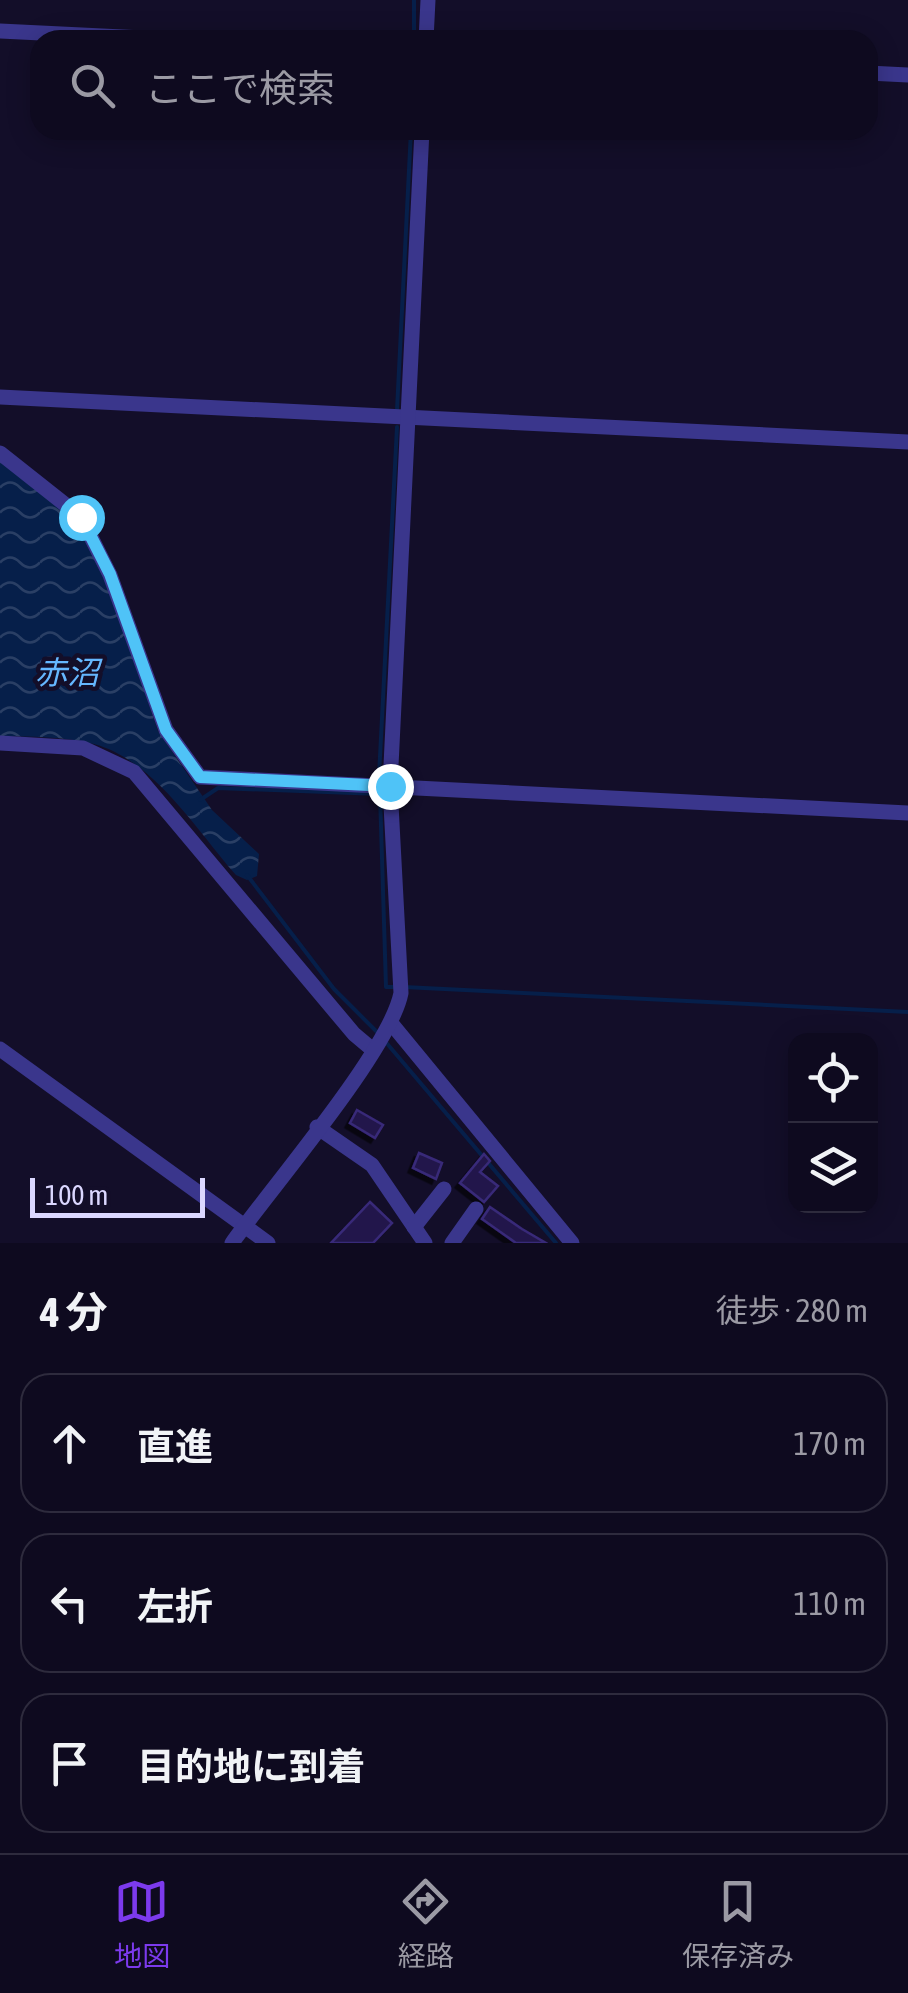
<!DOCTYPE html>
<html lang="ja">
<head>
<meta charset="utf-8">
<style>
  :root { --surface:#0e0a1f; --page:#1c182c; --text:#f1f3f6; --muted:#9b9aa4; --line:#2e2b3d; --accent:#7c3aed }
  body { margin:0; font-family:"Asap Condensed","Noto Sans JP",sans-serif; background:var(--page); color:var(--text) }
  .controls { position:absolute; right:30px; bottom:30px; display:grid; overflow:hidden; border-radius:20px; box-shadow:0 5px 25px #0003 }
  .controls button { width:90px; height:90px; display:grid; place-items:center; padding:0; border:0; border-bottom:2px solid var(--line); background:var(--surface); color:var(--text); font:50px sans-serif }
  .scale { position:absolute; left:30px; bottom:25px; width:175px; box-sizing:border-box; padding-left:10px; border:5px solid #dbd7ff; border-top:0; font-size:28px; line-height:35px; white-space:nowrap; color:#dbd7ff; -webkit-text-stroke:8px #130e29; paint-order:stroke }
  .stop { position:absolute; width:30px; height:30px; margin:-22px; border:8px solid #4fc3f7; border-radius:50%; background:#fff }
  .stop.end { background:#4fc3f7; border-color:#fff; box-shadow:0 2px 10px #0008 }
  .list { margin:0; padding:0; list-style:none }
  h2 { display:flex; justify-content:space-between; align-items:center; height:130px; margin:0; padding:0 40px; font-size:42px }
  h2 small { font-size:32px; font-weight:400; color:var(--muted) }
  .list li { display:grid; grid-template-columns:65px 1fr auto; gap:30px; align-items:center; box-sizing:border-box; height:140px; margin:0 20px 20px; padding:0 20px; border:2px solid var(--line); border-radius:30px }
  .list b { display:block; font-size:38px; white-space:nowrap }
  .list em { font-size:32px; font-style:normal; color:var(--muted) }
  .icon { flex:none; width:55px; height:55px; fill:none; stroke:currentColor; stroke-width:2; stroke-linecap:round; stroke-linejoin:round }
  .map { position:relative; flex:none; width:908px; height:1243px; overflow:hidden }
  .search { position:absolute; background:var(--surface); box-shadow:0 5px 25px #0003; left:30px; right:30px; top:30px; height:110px; display:flex; align-items:center; gap:25px; box-sizing:border-box; padding:0 35px; border-radius:30px; color:var(--muted); font-size:38px }
  .sheet { height:610px; background:var(--surface) }
  nav { display:flex; justify-content:space-around; align-items:center; box-sizing:border-box; height:140px; border-top:2px solid var(--line); background:var(--surface); font-size:28px; color:var(--muted) }
  nav a { display:grid; justify-items:center; gap:5px }
  nav .on { color:var(--accent) }
  .map>svg:first-child { display:block }
  .water { fill:url(#water-waves) }
  .lines { fill:none; stroke-linecap:round; stroke-linejoin:round }
  .stream { stroke:#061f4a; stroke-width:4 }
  .building { fill:#23194c; stroke:#392979; stroke-width:2.5; filter:url(#shadow) }
  .minor { stroke:#3a368c; stroke-width:15 }
  .route { stroke:#4fc3f7; stroke-width:12 }
  .labels { text-anchor:middle; stroke-width:9; stroke-linejoin:round; paint-order:stroke }
  .water-label { font-size:32px; font-style:italic; fill:#65b7ff; stroke:#130e29 }
</style>
</head>
<body>
<div class="map">
<svg width="908" height="1243" viewBox="0 0 908 1243">
  <defs>
    <pattern id="water-waves" width="16" height="10" patternUnits="userSpaceOnUse" patternTransform="scale(2.5)"><rect width="16" height="10" fill="#061f4a"/><path d="M0 5q4-4 8 0t8 0" fill="none" stroke="#2a3f65"/></pattern>
    <filter id="shadow"><feDropShadow dx="-4.5" dy="4.5" stdDeviation="0" flood-color="#0009"/></filter>
  </defs>
  <rect width="100%" height="100%" fill="#130e29"/>
  <path class="water" d="M0 459 76 522 107 581 158 731 212 810 259 854 257 876 247 880 236 875C197 831 154 760 94 744 63 736 31 737 0 736Z"/>
  <g class="lines">
    <g class="stream">
      <path d="M414 40V0"/>
      <path d="M397 410 411 130"/>
      <path d="M379 776 397 427"/>
      <path d="M200 800 218 788 380 794 386 987H395"/>
      <path d="M247 875 334 989 378 1033"/>
      <path d="M404 987 908 1012"/>
      <path d="M384 1040 556 1243"/>
    </g>
  </g>
  <g class="building">
    <path d="M357 1110 383 1125 375 1138 350 1123Z"/>
    <path d="M419 1153 442 1163 436 1179 413 1168Z"/>
    <path d="M484 1154 490 1161 480 1172 498 1186 484 1202 460 1183Z"/>
    <path d="M370 1202 392 1223 373 1243H331Z"/>
    <path d="M490 1207 522 1229 546 1243H516L482 1219Z"/>
  </g>
  <g class="lines">
    <g class="minor">
      <path d="M0 31 184 40"/>
      <path d="M426 40 428 0"/>
      <path d="M868 73 908 75"/>
      <path d="M0 397 908 442"/>
      <path d="M0 453 81 517 110 575 166 730 200 777 908 813"/>
      <path d="M0 743 83 748 134 772 354 1034 373 1050"/>
      <path d="M391 1023 572 1243"/>
      <path d="M0 1049 268 1243"/>
      <path d="M317 1127 372 1165 425 1243"/>
      <path d="M414 1227 444 1189"/>
      <path d="M232 1243C271 1188 390 1050 401 993L390 786 422 130"/>
      <path d="M452 1243 476 1209"/>
    </g>
  </g>
  <g class="lines">
    <path class="route" d="M81 517 110 574 166 730 200 777 390 786"/>
  </g>
  <g class="labels">
    <g class="water-label">
      <text x="67" y="684">赤沼</text>
    </g>
  </g>
</svg>
<div class="controls">
<button><svg class="icon" aria-label="locate" viewBox="0 0 24 24"><circle cx="12" cy="12" r="6"/><path d="M12 2v4M12 18v4M2 12h4M18 12h4"/></svg></button>
<button><svg class="icon" aria-label="layers" viewBox="0 0 24 24"><path d="M12 4l9 5-9 5-9-5zM3 14l9 5 9-5"/></svg></button>
</div>
<div class="scale">100 m</div>
<div class="stop" style="left:81px;top:517px"></div>
<div class="stop end" style="left:390px;top:786px"></div>
<div class="search"><svg class="icon" aria-label="search" viewBox="0 0 24 24"><circle cx="10" cy="10" r="6"/><path d="M15 15l6 6"/></svg>ここで検索</div>
</div>
<section class="sheet">
<h2>4 分<small>徒歩 · 280 m</small></h2>
<ul class="list">
<li><svg class="icon" aria-label="ahead" viewBox="0 0 24 24"><path d="M12 20V5M6 11l6-6 6 6"/></svg><div><b>直進</b></div><em>170 m</em></li>
<li><svg class="icon" aria-label="left" viewBox="0 0 24 24"><path d="M17 20v-9H6M10 6l-5 5 5 5"/></svg><div><b>左折</b></div><em>110 m</em></li>
<li><svg class="icon" aria-label="arrive" viewBox="0 0 24 24"><path d="M6 21V4h12l-3 4 3 4H6"/></svg><div><b>目的地に到着</b></div></li>
</ul>
</section>
<nav>
<a class="on"><svg class="icon" aria-label="map" viewBox="0 0 24 24"><path d="M3 6l6-2 6 2 6-2v14l-6 2-6-2-6 2zM9 4v14M15 6v14"/></svg>地図</a>
<a><svg class="icon" aria-label="directions" viewBox="0 0 24 24"><path d="M12 3l9 9-9 9-9-9zM9 14v-3h6M13 9l2 2-2 2"/></svg>経路</a>
<a><svg class="icon" aria-label="saved" viewBox="0 0 24 24"><path d="M7 4h10v16l-5-4-5 4z"/></svg>保存済み</a>
</nav>
</body>
</html>
